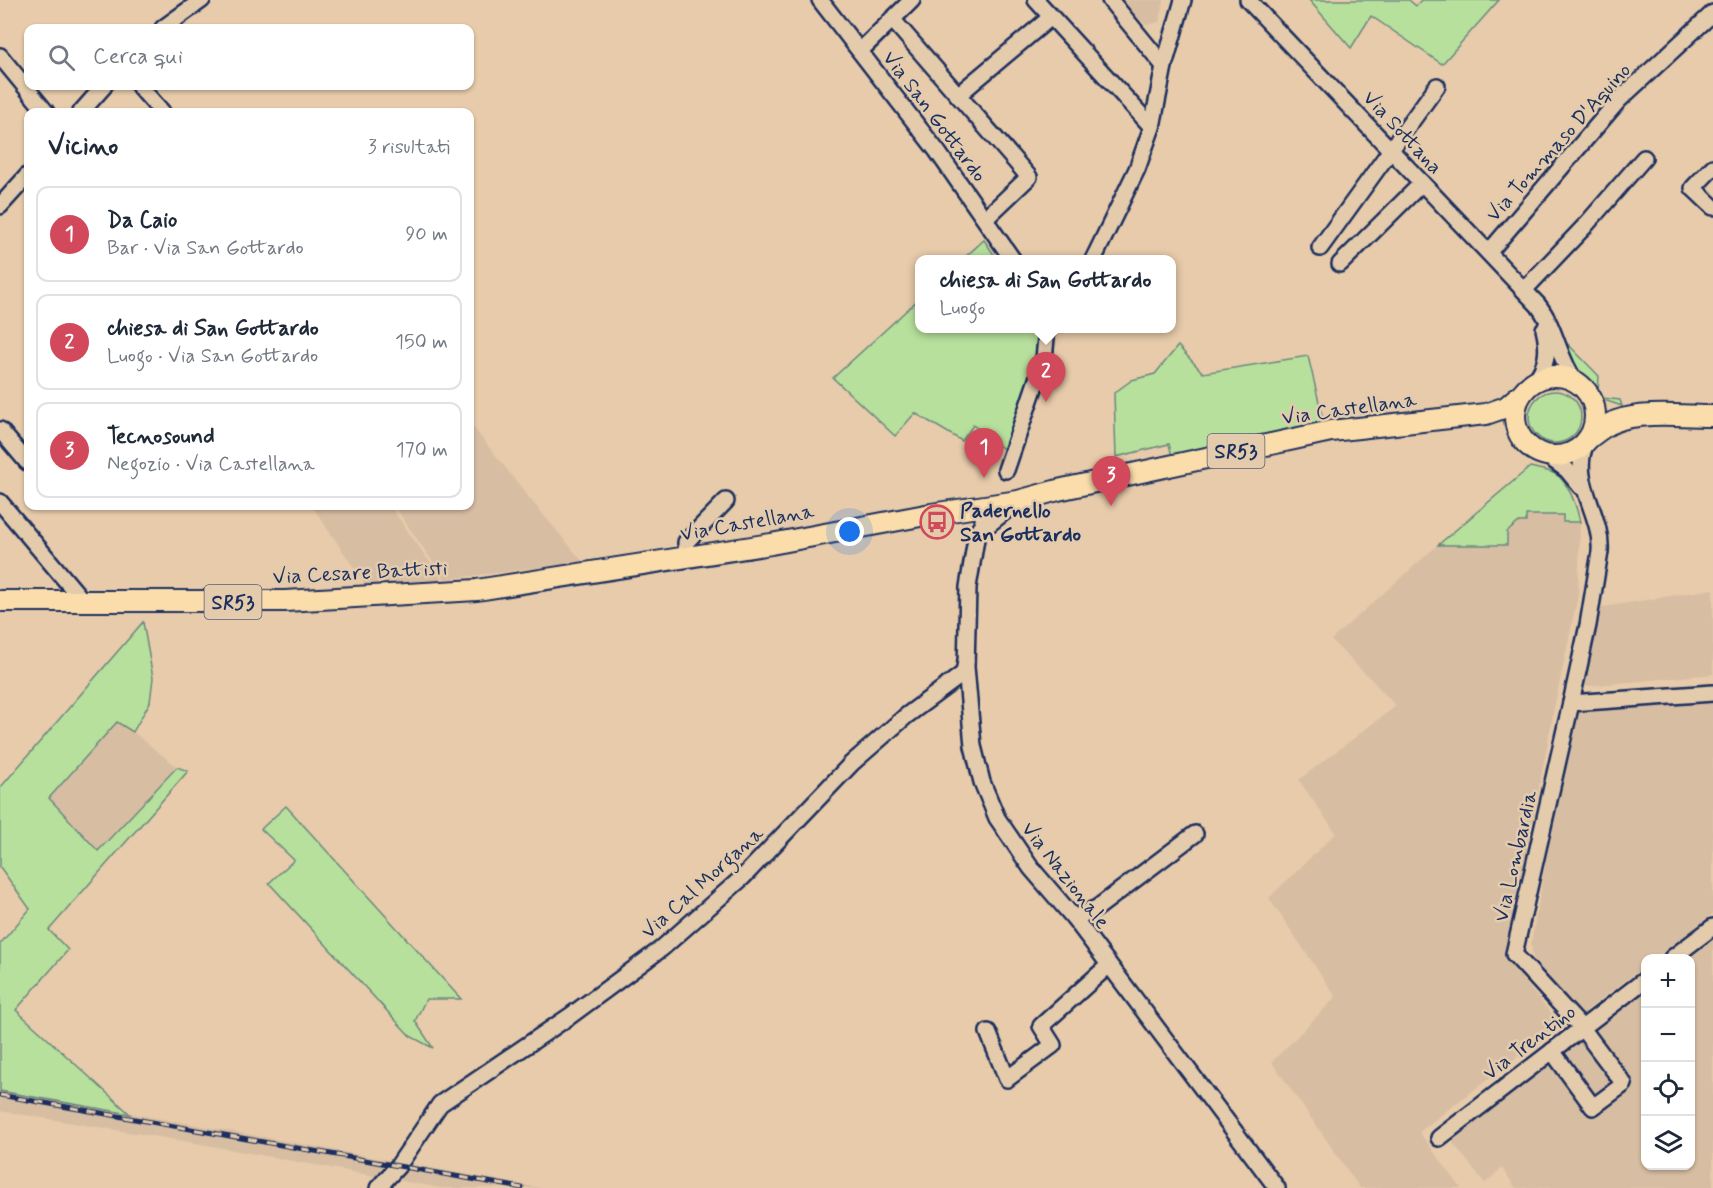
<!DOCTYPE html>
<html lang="it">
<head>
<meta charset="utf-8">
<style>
  :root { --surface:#fff; --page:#f2f2f3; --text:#1f2937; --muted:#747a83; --line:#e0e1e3; --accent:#d1495b }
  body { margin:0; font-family:Mynerve,sans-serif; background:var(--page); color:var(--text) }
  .controls { position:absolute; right:18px; bottom:18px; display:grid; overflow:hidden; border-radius:12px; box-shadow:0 2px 4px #0004 }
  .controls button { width:54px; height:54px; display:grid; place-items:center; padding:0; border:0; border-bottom:2px solid var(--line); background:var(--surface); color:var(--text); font:30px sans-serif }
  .you { position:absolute; left:850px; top:532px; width:21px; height:21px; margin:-15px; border:4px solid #fff; border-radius:50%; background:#1a73e8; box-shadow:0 0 0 9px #1a73e833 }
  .badge { display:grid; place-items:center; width:39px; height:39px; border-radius:50%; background:var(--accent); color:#fff; font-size:20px; font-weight:700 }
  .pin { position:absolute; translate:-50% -50px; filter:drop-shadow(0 2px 3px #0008) }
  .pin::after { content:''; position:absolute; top:32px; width:21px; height:18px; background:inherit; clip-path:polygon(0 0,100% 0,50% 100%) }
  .popup { position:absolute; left:915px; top:255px; width:261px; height:78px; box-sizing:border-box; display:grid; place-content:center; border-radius:12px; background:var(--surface); filter:drop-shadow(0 2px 4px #0005); font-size:20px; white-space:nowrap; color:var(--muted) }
  .popup b { font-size:22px; color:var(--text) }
  .popup::after { content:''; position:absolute; left:50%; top:100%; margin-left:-12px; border:12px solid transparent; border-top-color:var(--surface) }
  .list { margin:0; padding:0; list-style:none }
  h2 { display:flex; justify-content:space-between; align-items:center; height:78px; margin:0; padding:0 24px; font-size:26px }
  h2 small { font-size:20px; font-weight:400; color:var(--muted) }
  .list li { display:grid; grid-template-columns:39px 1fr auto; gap:18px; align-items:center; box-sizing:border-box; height:96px; margin:0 12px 12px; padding:0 12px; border:2px solid var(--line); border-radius:12px }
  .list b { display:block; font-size:22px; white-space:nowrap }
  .list p { margin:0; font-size:20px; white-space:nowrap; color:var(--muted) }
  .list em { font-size:20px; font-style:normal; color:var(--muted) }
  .icon { flex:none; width:33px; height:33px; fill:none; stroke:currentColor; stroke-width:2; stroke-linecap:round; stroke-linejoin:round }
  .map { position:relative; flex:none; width:1713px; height:1188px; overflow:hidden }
  .search { position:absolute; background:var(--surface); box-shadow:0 2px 4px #0004; left:24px; top:24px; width:450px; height:66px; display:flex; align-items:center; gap:15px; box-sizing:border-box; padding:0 21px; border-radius:12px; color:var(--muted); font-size:22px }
  .panel { position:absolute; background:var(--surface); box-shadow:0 2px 4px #0004; left:24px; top:108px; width:450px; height:402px; border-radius:12px }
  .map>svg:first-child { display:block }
  .built { fill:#d7bda2 }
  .green { fill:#b7e09c; stroke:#69887d; stroke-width:1.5 }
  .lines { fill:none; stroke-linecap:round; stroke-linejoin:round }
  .minor-casing { stroke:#1b2f5e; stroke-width:20 }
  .major-casing { stroke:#1b2f5e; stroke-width:24 }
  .minor { stroke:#e4cbac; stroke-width:15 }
  .major { stroke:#faddab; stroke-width:20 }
  .rail-casing { stroke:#1b2f5e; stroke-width:5 }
  .rail { stroke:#e4cbac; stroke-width:3; stroke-dasharray:9; stroke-linecap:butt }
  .labels { text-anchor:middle; stroke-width:5; stroke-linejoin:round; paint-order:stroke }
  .shield { fill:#e4cbac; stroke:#575e75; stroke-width:1.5 }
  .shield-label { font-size:20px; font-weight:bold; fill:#1b2f5e }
  .street-label { font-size:21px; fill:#1b2f5e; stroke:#e4cbac }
  .poi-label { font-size:21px; font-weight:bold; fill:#1b2f5e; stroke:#e4cbac; text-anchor:start }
</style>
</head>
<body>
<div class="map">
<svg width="1713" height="1188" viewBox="0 0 1713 1188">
  <rect width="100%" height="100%" fill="#e7cbaa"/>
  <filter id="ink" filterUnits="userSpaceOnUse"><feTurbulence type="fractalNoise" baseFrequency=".0167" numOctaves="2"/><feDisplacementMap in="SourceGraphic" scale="12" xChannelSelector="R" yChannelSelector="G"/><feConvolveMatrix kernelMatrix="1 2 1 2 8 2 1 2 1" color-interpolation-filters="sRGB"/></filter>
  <g filter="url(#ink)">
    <g class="built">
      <path d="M1119 0H1164L1159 22 1147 25 1134 17Z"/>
      <path d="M470 423 530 499 583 562 445 579 394 506H470Z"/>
      <path d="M312 506H390L446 585 374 597Z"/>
      <path d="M1526 515H1564V522H1580L1578 595 1555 704 1511 935 1512 959 1525 982 1560 1024 1419 1132 1461 1188H1360L1272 1062 1336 997 1269 898 1336 833 1299 780 1396 706 1371 679 1331 640 1438 545H1506L1507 532Z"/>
      <path d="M1713 589V674L1577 687 1598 608Z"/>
      <path d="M1713 695V914L1655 958H1646L1645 966 1582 1014 1534 962 1531 944 1573 711Z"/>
      <path d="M117 722 133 732 177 767 98 851 49 798Z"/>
      <path d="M1713 939V1188H1516L1502 1168 1485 1183 1449 1138 1645 991 1646 1166H1690V958H1688Z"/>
      <path d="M0 1091 202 1126 540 1188H440L190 1142 0 1111Z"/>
    </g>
    <g class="green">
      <path d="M1309 0H1409L1416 6 1421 0H1499L1442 64 1371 16 1351 48Z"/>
      <path d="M984 240 997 259H963Z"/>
      <path d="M920 298V328H1041L1034 373 1006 451 973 425 962 441 915 413 895 436 833 378Z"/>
      <path d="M1556 332 1599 376 1598 392 1602 398 1620 400 1622 406 1604 400 1589 382 1576 372Z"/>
      <path d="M1178 346 1203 373 1308 356 1324 423 1172 456 1169 444 1116 457 1114 393 1132 380 1155 374Z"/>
      <circle cx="1555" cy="417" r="26"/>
      <path d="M1530 467C1537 469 1546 470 1553 473 1568 479 1577 507 1580 522H1563V515H1526V522H1519L1507 532V545H1438Z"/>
      <path d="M143 622 153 678 150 702 133 732 117 722 49 798 98 851 177 767 188 771 49 930 68 950 16 1010 130 1114 0 1091V944L30 909 0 867V788Z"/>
      <path d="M286 806 461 999H426L415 1021 433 1048 410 1036 269 883 294 860 261 829Z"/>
    </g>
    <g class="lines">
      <g class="minor-casing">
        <g id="minor">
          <path d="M820 0 937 151 1013 260"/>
          <path d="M1036 0 1152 127"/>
          <path d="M1110 0 1164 66"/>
          <path d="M1248 0 1538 305C1556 328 1558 358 1575 381"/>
          <path d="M892 19 1029 177 985 219"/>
          <path d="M163 28 202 0"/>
          <path d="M860 51 912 0"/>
          <path d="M0 56 46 112"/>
          <path d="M139 86 162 112"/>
          <path d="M958 95 1051 17"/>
          <path d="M81 112 104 86"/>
          <path d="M1713 167 1693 188 1713 207"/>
          <path d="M0 206 28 175"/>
          <path d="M1320 248 1437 86"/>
          <path d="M1489 252 1619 100 1713 13"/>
          <path d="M1093 260 1137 169 1152 127 1164 66 1183 0"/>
          <path d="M1340 264 1422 183"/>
          <path d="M1524 290 1584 227 1644 158"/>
          <path d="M1534 382C1548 365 1549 349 1544 329"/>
          <path d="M0 430 27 462"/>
          <path d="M1546 455 1567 470 1581 487"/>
          <path d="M1006 470 1044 359 1047 328"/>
          <path d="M0 502 83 601"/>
          <path d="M980 507 984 520 977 533 968 587 966 667 973 746 982 782 997 818 1031 868 1074 918 1277 1188"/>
          <path d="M979 532 1017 502"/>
          <path d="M687 557 686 542 726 501"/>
          <path d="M1571 703 1713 693"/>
          <path d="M1074 918 1097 908 1195 834"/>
          <path d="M1672 958 1713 927"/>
          <path d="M988 1032 1007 1079 1053 1045 1041 1026 1109 965"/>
          <path d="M1552 1051 1593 1107 1624 1084 1582 1028 1514 954 1571 703 1588 625 1600 552C1603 514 1569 481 1586 443"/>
          <path d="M1439 1138 1646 979"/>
          <path d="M378 1188 398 1166 440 1104 570 1016 661 949 743 877 852 763 906 716 964 673 966 661"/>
        </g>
      </g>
      <g class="major-casing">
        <g id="major">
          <circle cx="1555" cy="416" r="40"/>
          <path d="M1588 439C1597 432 1605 425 1616 421 1643 411 1684 416 1713 416"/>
          <path d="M0 601H285L477 590 771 544 931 514 1018 501 1058 490 1331 431 1486 414 1506 407 1521 394"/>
        </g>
      </g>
      <use href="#minor" class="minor"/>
      <use href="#major" class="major"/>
      <g class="rail-casing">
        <path id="rail" d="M0 1095 522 1188"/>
      </g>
      <use href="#rail" class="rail"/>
    </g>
  </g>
  <defs>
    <g id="bus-ring" transform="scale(1.725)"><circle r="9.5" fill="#e4cbac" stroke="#d1495b" stroke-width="1.5"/><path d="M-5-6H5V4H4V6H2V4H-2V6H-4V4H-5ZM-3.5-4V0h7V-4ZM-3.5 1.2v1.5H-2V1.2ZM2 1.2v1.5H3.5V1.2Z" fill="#d1495b"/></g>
  </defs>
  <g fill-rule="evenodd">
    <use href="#bus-ring" x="937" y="522"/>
  </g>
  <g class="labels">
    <g class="shield">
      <rect x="1207.5" y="434" width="57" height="34" rx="4.5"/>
      <rect x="204.5" y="585" width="57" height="34" rx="4.5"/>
    </g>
    <g class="shield-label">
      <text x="1236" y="458">SR53</text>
      <text x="233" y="609">SR53</text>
    </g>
    <g class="street-label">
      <text transform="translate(935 116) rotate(53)" y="7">Via San Gottardo</text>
      <text transform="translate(1403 132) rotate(47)" y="7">Via Sottana</text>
      <text transform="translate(1558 142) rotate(-48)" y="7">Via Tommaso D'Aquino</text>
      <text transform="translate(1349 408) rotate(-8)" y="7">Via Castellana</text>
      <text transform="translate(747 522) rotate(-10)" y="7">Via Castellana</text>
      <text transform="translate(360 572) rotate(-3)" y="7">Via Cesare Battisti</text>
      <text transform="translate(1515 856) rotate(-77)" y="7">Via Lombardia</text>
      <text transform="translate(1066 875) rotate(52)" y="7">Via Nazionale</text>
      <text transform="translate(702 882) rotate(-42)" y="7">Via Cal Morgana</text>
      <text transform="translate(1529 1042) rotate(-37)" y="7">Via Trentino</text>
    </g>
    <g class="poi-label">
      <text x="960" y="517">Padernello<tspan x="960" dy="24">San Gottardo</tspan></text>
    </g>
  </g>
</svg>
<div class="controls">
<button>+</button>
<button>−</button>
<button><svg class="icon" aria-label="locate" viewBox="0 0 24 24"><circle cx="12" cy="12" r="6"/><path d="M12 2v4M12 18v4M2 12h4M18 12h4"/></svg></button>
<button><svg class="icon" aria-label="layers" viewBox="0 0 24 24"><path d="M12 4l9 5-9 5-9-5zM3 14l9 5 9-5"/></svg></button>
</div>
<div class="you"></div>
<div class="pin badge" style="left:984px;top:478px">1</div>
<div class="pin badge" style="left:1046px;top:402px">2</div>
<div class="popup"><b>chiesa di San Gottardo</b>Luogo</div>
<div class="pin badge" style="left:1111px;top:506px">3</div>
<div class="search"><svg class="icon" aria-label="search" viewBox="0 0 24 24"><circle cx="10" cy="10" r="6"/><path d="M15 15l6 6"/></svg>Cerca qui</div>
<section class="panel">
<h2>Vicino<small>3 risultati</small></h2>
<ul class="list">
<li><span class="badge">1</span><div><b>Da Caio</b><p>Bar · Via San Gottardo</p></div><em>90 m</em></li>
<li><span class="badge">2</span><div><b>chiesa di San Gottardo</b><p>Luogo · Via San Gottardo</p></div><em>150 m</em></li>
<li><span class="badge">3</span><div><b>Tecnosound</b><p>Negozio · Via Castellana</p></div><em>170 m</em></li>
</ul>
</section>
</div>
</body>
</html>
